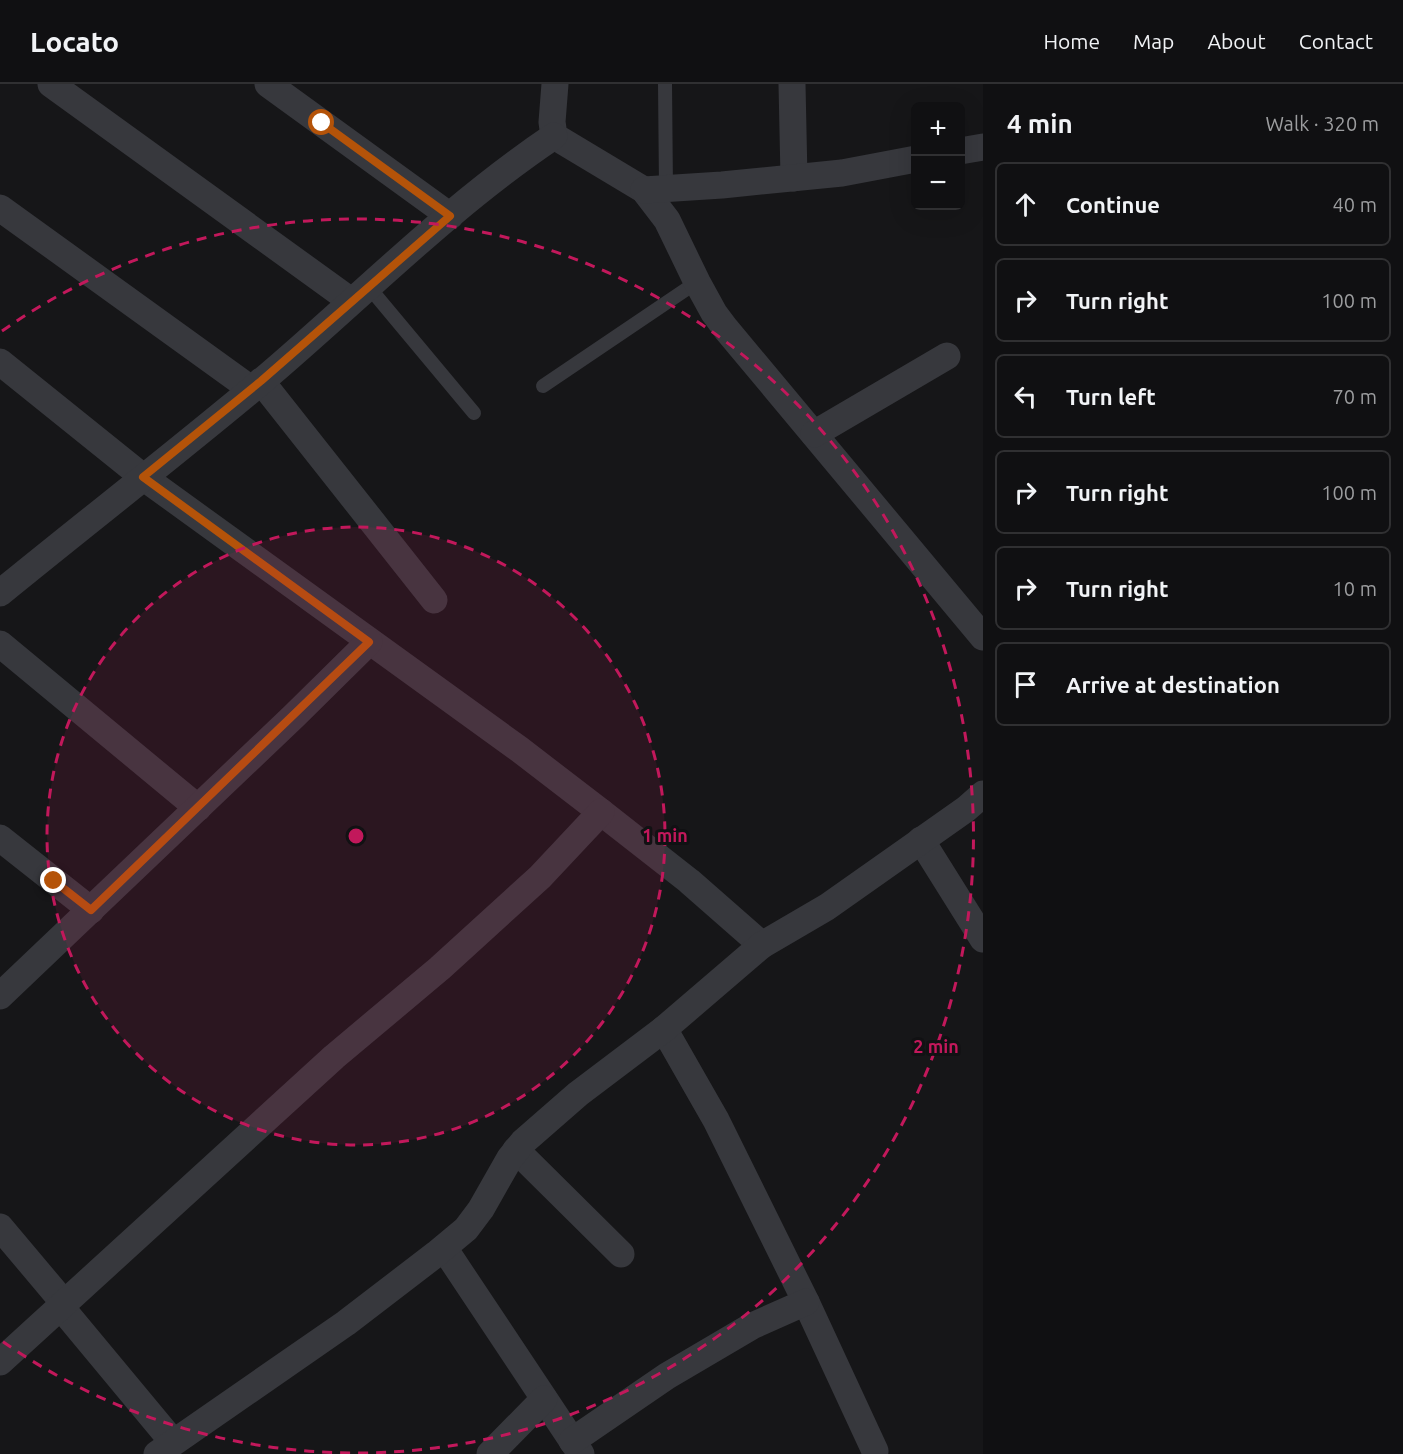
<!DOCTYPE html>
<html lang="en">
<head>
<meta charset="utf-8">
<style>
  :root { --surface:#101012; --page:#1e1e20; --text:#f1f3f6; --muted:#9c9d9f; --line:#303032 }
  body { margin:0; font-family:Ubuntu,sans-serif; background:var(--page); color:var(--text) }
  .controls { position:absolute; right:18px; top:18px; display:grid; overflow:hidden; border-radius:9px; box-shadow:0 6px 24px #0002 }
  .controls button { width:54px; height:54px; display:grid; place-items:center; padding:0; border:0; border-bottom:2px solid var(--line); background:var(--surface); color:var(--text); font:30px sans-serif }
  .stop { position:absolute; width:18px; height:18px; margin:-14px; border:4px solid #b45309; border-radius:50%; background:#fff }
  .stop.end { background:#b45309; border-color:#fff; box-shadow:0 2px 6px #0008 }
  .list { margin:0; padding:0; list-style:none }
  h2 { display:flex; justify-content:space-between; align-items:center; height:78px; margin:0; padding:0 24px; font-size:26px }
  h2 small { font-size:20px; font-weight:400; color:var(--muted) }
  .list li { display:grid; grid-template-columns:39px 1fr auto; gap:18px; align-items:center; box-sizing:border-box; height:84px; margin:0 12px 12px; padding:0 12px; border:2px solid var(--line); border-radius:9px }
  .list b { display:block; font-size:22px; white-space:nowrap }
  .list em { font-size:20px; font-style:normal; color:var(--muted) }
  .icon { flex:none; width:33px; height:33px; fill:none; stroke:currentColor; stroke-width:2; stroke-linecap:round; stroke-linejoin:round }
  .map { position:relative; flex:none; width:983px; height:1370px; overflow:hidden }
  header { display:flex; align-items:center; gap:36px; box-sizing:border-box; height:84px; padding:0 30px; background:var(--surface); border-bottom:2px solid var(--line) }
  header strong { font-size:28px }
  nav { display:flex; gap:33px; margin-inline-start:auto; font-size:21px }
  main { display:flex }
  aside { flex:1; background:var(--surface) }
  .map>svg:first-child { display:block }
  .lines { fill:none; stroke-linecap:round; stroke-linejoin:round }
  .lane { stroke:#37383d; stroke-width:14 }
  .street { stroke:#37383d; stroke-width:27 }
  .route { stroke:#b45309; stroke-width:8 }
  .ring { fill:none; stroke:#c2185b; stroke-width:3; stroke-dasharray:10 8 }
  .centre { fill:#c2185b; stroke:#111113; stroke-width:3 }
  .ring-label { font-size:18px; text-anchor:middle; font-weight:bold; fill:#c2185b; stroke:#111113; stroke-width:6; stroke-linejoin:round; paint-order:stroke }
</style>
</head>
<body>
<header>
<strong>Locato</strong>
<nav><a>Home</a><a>Map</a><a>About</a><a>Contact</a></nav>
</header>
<main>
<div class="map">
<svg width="983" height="1370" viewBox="0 0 983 1370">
  <rect width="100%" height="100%" fill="#161618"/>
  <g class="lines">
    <g class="lane">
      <path d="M665 0 666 104"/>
      <path d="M368 202 474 329"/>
      <path d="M543 302 697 198"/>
    </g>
    <g class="street">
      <path d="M51 0 351 217"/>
      <path d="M268 0 450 132"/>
      <path d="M555 0 552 38 554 52 644 106 667 136 697 198 714 229 726 245 983 553"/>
      <path d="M792 0 794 94"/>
      <path d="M960 67 983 63"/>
      <path d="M644 106 722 101 842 89 916 75"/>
      <path d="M0 124 251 305"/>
      <path d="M0 278 143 393 519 665 601 728 689 797 762 861"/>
      <path d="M261 297 434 516"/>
      <path d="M814 350 947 272"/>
      <path d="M0 509C87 438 176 369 262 297 359 215 448 123 554 52"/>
      <path d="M0 560 198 724"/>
      <path d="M0 754 91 826"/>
      <path d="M921 756 983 855"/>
      <path d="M0 912 294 632 369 558"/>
      <path d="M664 945 716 1036 806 1218 875 1367"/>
      <path d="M516 1066 621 1170"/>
      <path d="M0 1143 64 1219"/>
      <path d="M444 1164 581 1370"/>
      <path d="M60 1222 173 1358"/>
      <path d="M0 1278 334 973 440 884 540 793 601 728"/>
      <path d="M572 1357 667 1292 752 1242 806 1218"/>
      <path d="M157 1370 346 1239 436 1170 466 1145 481 1125 510 1074 523 1058 578 1010 664 945 762 861 827 823 966 725 983 710"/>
      <path d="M490 1370 544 1315"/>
    </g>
  </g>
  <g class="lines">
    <path class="route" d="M54 797 91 826 369 558 143 393 261 297 450 132 322 39"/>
  </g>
  <circle cx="356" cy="752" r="309" fill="#c2185b" fill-opacity=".12"/>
  <g class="ring">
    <circle cx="356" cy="752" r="309"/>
    <path d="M2 247A617 617 0 1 1 2 1257"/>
  </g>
  <circle cx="356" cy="752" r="9" class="centre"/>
  <g class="ring-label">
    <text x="665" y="758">1 min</text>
    <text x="936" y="969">2 min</text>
  </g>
</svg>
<div class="controls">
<button>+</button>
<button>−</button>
</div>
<div class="stop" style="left:322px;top:39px"></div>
<div class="stop end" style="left:54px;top:797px"></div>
</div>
<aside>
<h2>4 min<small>Walk · 320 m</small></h2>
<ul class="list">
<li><svg class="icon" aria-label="ahead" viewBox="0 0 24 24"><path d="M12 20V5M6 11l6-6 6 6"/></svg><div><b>Continue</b></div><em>40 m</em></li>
<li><svg class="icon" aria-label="right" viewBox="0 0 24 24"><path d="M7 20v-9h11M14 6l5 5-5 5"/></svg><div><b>Turn right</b></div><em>100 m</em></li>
<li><svg class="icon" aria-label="left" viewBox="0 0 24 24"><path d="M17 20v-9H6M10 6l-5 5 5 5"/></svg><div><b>Turn left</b></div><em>70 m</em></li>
<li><svg class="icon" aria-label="right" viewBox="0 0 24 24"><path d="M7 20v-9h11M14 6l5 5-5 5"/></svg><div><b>Turn right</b></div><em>100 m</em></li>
<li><svg class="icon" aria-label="right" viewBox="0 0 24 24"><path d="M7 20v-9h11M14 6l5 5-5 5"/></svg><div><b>Turn right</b></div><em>10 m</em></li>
<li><svg class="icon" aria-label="arrive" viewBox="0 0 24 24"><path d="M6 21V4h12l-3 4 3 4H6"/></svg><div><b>Arrive at destination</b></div></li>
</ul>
</aside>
</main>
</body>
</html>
